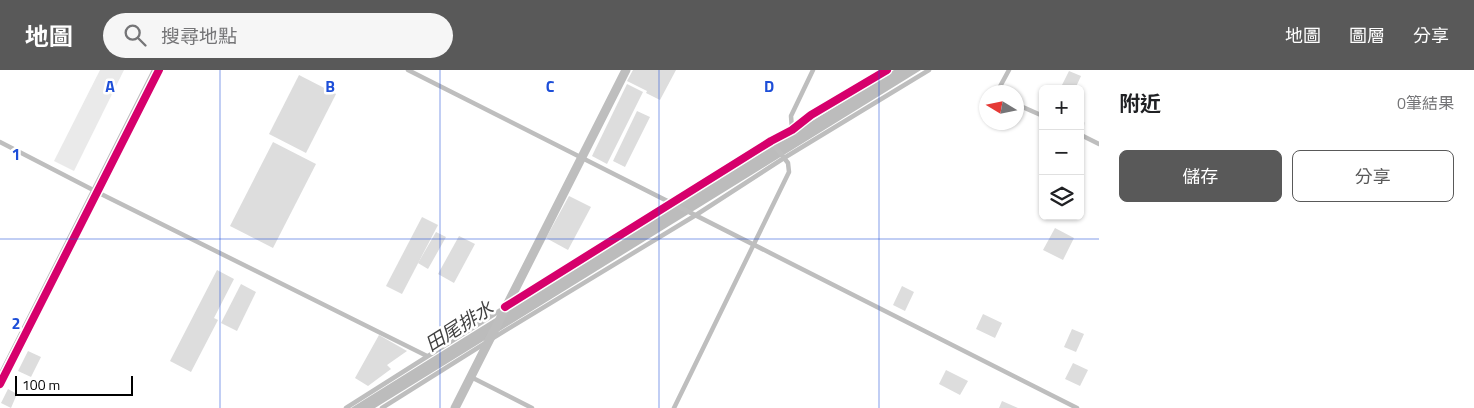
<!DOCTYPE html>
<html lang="zh-TW">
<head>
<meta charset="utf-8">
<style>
  :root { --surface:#fff; --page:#f6f6f6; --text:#202124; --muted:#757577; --line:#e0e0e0; --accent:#595959 }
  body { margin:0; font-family:"Titillium Web","Noto Sans TC",sans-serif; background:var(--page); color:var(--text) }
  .controls { position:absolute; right:15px; top:15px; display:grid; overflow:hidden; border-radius:8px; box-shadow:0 1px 4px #0004 }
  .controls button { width:45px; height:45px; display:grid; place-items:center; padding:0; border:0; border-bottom:1px solid var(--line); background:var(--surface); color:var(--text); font:25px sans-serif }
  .compass { position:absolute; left:979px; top:15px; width:45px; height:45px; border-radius:50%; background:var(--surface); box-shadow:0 1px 4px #0004; rotate:280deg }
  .scale { position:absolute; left:15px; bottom:12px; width:118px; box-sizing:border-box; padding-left:5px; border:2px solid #000; border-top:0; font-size:14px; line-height:18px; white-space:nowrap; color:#000; -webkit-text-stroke:4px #fff; paint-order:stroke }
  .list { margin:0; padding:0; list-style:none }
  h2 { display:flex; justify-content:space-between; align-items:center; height:65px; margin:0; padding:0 20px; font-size:21px }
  h2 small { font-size:16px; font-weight:400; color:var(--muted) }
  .actions { display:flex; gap:10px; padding:15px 20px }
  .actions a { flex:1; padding:11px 0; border:1px solid var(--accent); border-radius:8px; text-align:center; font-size:18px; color:var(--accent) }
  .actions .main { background:var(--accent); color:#fff }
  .icon { flex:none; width:28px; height:28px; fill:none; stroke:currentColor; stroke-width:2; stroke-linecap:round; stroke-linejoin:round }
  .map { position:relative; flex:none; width:1099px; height:338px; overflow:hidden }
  header { display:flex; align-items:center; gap:30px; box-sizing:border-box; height:70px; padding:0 25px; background:var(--accent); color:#fff }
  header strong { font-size:24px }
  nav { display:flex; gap:28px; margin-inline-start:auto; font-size:18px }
  .search { width:350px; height:45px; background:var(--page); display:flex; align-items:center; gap:12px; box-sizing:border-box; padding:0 18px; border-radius:28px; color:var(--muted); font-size:19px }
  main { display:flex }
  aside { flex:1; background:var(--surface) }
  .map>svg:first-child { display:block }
  .green { fill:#eaeaea }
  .water { fill:#bcbcbc }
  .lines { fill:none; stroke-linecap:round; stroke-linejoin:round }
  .stream { stroke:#bcbcbc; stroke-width:2.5 }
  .building { fill:#ddd }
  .service { stroke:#bebebe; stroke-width:4.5 }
  .minor { stroke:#bebebe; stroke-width:9 }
  .cycleway-casing { stroke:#fff; stroke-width:11 }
  .cycleway { stroke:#d6006c; stroke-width:8 }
  .grid { fill:none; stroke:#1d4ed8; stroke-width:1; stroke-opacity:0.55 }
  .labels { text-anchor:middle; stroke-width:5; stroke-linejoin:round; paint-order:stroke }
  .water-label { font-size:19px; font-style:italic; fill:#414141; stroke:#fff }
  .grid-label { font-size:16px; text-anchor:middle; font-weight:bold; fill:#1d4ed8; stroke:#fff; stroke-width:5; stroke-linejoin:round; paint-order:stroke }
</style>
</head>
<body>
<header>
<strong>地圖</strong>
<div class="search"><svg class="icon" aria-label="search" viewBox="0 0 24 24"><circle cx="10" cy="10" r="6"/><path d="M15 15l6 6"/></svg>搜尋地點</div>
<nav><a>地圖</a><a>圖層</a><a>分享</a></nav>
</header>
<main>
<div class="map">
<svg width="1099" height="338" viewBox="0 0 1099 338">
  <rect width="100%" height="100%" fill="#fff"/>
  <path class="green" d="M100 0H124L74 101 54 91Z"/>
  <path class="water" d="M894 0H921L375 338H351Z"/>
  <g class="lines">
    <path class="stream" d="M0 303 153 0"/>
  </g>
  <g class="building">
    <path d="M633 0H676L660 30 646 23 647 21 627 11Z"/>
    <path d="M1069 1 1081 6 1075 19H1070L1062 15Z"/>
    <path d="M299 5 336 24 306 83 269 64Z"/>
    <path d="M627 14 643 22 607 94 592 86Z"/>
    <path d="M637 41 650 47 625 97 613 91Z"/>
    <path d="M273 72 316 94 273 178 230 156Z"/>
    <path d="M569 126 591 137 568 180 546 168Z"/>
    <path d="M422 147 438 155 402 224 386 216Z"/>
    <path d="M1055 158 1074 168 1063 190 1043 180Z"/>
    <path d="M436 162 446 167 428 199 418 193Z"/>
    <path d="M459 166 475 174 454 213 438 204Z"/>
    <path d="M217 200 234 209 214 248 218 250 191 302 170 291Z"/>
    <path d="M241 214 256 222 237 261 221 253Z"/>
    <path d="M902 216 914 222 905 241 893 235Z"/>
    <path d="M983 244 1002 253 995 268 976 259Z"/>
    <path d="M1072 259 1084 264 1076 282 1064 277Z"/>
    <path d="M379 265 407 281 387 295 391 299 368 316 355 308Z"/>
    <path d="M28 281 41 287 31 307 18 301Z"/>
    <path d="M1073 293 1088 300 1080 316 1065 309Z"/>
    <path d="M946 300 968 311 960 325 939 314Z"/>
    <path d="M8 319 17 324 11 338 1 333Z"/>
    <path d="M1002 331 1018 338H999Z"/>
  </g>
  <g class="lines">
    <g class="service">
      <path d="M408 0 1077 338"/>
      <path d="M997 22 1009 0"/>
      <path d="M1016 34 1043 46"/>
      <path d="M1080 47 1082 53 1081 65 1099 74"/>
      <path d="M792 59 791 46 813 0"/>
      <path d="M0 72 97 122 427 286"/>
      <path d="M493 268 696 145 784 88 929 0"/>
      <path d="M471 307 532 338"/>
      <path d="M346 338 504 238"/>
      <path d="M382 338 487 272"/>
      <path d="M674 338 789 102 788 93 771 71"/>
    </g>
    <g class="minor">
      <path d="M505 237 771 71 792 60 811 45 887 0"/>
      <path d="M0 314 159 0"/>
      <path d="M455 338 626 0"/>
    </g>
    <g class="cycleway-casing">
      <g id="cycleway">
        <path d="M505 237 771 71 792 60 811 45 887 0"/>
        <path d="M0 314 159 0"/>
      </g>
    </g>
    <use href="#cycleway" class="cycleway"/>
  </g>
  <path class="grid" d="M220 0V338M440 0V338M659 0V338M879 0V338M0 169H1099"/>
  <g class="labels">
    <g class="water-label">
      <text transform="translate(459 256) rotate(-32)" y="7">田尾排水</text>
    </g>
  </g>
  <g class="grid-label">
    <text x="110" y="22">A</text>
    <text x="330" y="22">B</text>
    <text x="550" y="22">C</text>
    <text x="769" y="22">D</text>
    <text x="16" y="90">1</text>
    <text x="16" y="259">2</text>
  </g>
</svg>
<div class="controls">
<button>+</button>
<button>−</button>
<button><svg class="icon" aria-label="layers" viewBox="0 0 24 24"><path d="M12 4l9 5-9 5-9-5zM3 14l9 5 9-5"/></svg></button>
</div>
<svg class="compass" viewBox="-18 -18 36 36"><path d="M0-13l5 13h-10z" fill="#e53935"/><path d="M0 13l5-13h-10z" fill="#757577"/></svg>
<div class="scale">100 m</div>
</div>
<aside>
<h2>附近<small>0筆結果</small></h2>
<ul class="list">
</ul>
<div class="actions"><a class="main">儲存</a><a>分享</a></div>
</aside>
</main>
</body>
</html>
